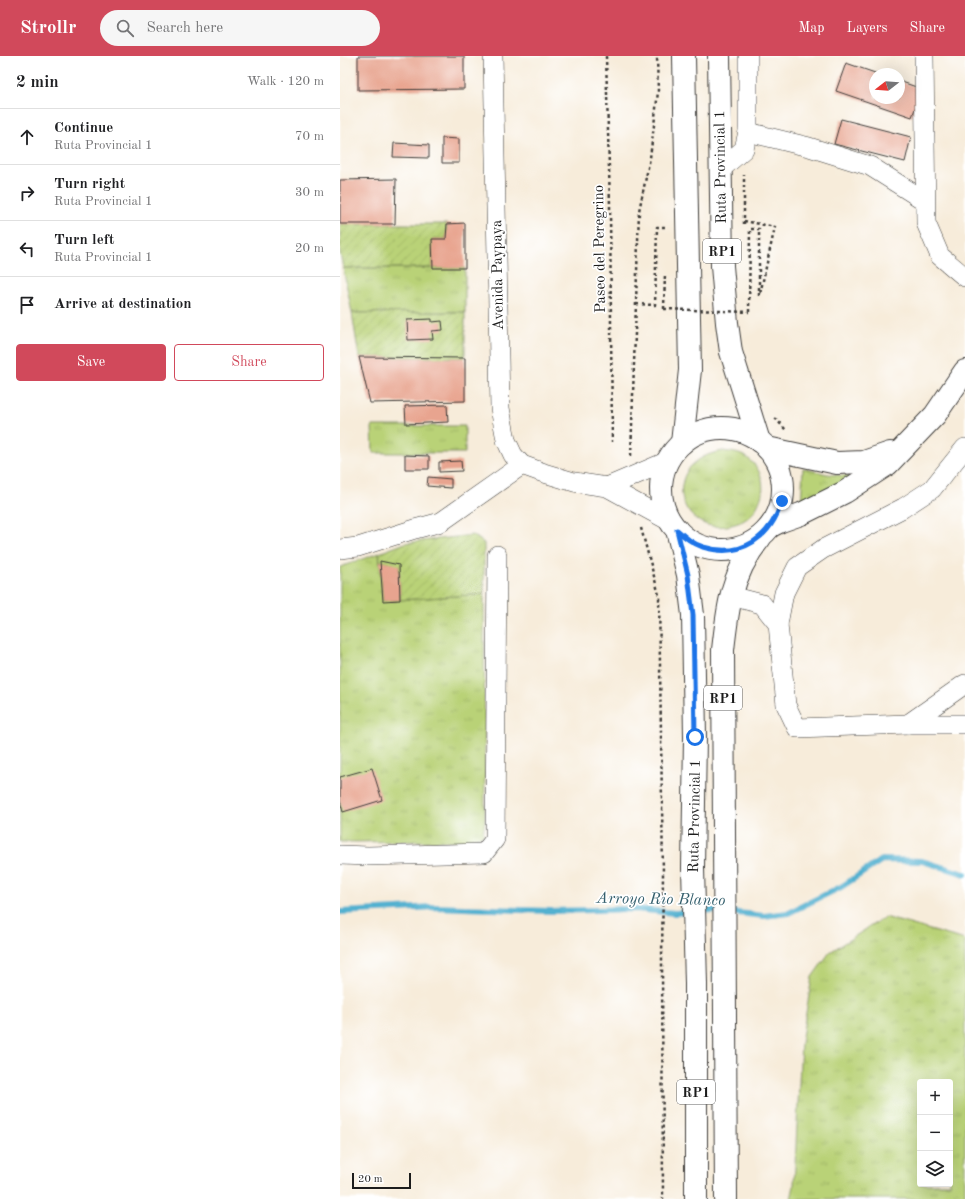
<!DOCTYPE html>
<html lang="en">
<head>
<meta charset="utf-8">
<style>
  :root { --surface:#fff; --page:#f6f6f6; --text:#202124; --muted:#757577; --line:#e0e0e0; --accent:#d1495b }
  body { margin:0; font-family:"Old Standard TT",serif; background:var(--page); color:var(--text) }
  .controls { position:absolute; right:12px; bottom:12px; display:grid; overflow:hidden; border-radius:4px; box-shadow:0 4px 16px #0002 }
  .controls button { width:36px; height:36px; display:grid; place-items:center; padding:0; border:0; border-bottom:1px solid var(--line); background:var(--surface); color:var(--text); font:20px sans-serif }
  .compass { position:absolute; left:529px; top:12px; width:36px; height:36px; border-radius:50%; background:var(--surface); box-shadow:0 4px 16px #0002; rotate:253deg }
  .scale { position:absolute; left:12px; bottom:10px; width:59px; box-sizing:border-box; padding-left:4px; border:2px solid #1c1c1c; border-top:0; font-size:11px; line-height:14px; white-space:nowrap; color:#1c1c1c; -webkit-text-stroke:3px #fff; paint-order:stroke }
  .stop { position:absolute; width:12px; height:12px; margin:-9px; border:3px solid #1a73e8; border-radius:50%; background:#fff }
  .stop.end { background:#1a73e8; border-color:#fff; box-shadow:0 1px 4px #0008 }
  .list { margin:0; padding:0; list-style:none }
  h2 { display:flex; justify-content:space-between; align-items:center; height:52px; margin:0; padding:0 16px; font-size:17px }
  h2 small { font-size:13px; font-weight:400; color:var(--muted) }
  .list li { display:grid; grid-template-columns:26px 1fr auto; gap:12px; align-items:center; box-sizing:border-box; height:56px; padding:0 16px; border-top:1px solid var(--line) }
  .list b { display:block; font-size:15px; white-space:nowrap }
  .list p { margin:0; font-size:13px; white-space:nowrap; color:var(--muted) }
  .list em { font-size:13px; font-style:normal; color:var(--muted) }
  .actions { display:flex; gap:8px; padding:12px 16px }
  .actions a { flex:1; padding:9px 0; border:1px solid var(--accent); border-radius:4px; text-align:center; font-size:14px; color:var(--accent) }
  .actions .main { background:var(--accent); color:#fff }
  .icon { flex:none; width:22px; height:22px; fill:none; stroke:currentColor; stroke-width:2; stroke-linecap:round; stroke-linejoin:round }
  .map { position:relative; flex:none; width:625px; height:1143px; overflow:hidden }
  header { display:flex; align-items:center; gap:24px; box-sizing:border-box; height:56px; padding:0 20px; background:var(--accent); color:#fff }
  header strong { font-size:19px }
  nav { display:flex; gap:22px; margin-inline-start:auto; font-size:14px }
  .search { width:280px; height:36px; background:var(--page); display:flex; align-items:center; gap:10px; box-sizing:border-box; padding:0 14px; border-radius:22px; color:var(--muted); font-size:15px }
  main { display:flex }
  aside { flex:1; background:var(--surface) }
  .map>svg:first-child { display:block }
  .grass { fill:url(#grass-tufts); stroke:#6a774a; fill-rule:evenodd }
  .garden { fill:url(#garden-furrows); stroke:#6a774a }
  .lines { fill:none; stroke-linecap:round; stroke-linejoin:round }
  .stream { stroke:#52b1d0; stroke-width:6 }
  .building { fill:#e8a48f }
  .minor-casing { stroke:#3d3b38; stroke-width:20 }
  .tertiary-casing { stroke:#3d3b38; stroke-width:24 }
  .primary-casing { stroke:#3d3b38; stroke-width:24 }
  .path { stroke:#3d3b38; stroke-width:2.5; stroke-dasharray:3 3; stroke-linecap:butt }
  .minor { stroke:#fff; stroke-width:19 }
  .tertiary { stroke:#fff; stroke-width:22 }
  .primary { stroke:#fff; stroke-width:22 }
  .path-bridge { stroke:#3d3b38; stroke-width:2.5; stroke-dasharray:3 3; stroke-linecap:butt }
  .route { stroke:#1a73e8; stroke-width:5 }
  .labels { text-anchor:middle; stroke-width:3.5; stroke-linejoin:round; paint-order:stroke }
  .shield { fill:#fff; stroke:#606060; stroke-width:1 }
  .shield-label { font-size:14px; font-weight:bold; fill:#1c1c1c }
  .street-label { font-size:15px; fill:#1c1c1c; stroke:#fff }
  .water-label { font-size:16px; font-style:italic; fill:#345f6d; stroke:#fff }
</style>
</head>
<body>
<header>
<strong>Strollr</strong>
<div class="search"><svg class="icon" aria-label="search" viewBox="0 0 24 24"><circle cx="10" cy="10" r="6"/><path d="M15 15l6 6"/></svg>Search here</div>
<nav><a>Map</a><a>Layers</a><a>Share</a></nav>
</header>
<main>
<aside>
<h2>2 min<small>Walk · 120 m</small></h2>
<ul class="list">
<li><svg class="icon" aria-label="ahead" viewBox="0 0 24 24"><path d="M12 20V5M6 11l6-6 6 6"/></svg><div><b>Continue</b><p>Ruta Provincial 1</p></div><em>70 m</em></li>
<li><svg class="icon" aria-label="right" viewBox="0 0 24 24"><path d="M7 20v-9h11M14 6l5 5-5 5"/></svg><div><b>Turn right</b><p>Ruta Provincial 1</p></div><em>30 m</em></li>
<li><svg class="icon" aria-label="left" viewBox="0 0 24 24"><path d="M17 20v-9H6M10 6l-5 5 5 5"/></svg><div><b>Turn left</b><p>Ruta Provincial 1</p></div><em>20 m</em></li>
<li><svg class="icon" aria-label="arrive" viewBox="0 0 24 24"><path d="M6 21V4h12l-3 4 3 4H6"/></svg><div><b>Arrive at destination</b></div></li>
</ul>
<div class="actions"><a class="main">Save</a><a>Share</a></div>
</aside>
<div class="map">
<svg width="625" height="1143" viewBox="0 0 625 1143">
  <defs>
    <pattern id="grass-tufts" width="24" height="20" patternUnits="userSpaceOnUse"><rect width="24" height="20" fill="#b9d277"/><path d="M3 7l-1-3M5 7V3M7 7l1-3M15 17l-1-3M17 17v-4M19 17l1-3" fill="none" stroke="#9eb466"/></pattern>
    <pattern id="garden-furrows" width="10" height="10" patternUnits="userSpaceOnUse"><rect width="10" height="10" fill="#b9d277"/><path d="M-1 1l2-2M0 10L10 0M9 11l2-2" fill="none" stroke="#9eb466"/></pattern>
  </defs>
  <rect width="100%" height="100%" fill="#fff"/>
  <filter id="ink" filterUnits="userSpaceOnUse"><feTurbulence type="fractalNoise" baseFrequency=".025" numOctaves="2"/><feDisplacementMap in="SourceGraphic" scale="8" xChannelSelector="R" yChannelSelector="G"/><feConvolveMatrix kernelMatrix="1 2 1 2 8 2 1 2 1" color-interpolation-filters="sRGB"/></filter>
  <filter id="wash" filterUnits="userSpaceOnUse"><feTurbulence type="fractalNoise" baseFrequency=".012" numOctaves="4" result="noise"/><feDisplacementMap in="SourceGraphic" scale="16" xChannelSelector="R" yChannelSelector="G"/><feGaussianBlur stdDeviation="0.9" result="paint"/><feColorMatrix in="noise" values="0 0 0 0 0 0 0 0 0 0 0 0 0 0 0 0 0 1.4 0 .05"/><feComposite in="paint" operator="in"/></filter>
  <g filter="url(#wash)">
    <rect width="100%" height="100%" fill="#f7ecda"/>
    <g class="grass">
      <path d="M3 212H125V256L12 257Z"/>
      <path d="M32 370H125V397H33Z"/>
      <path d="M383 395C391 396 399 397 406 401 420 410 427 429 420 444 416 456 407 465 395 468 338 486 316 405 383 395Z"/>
      <path d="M463 412 487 418 509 420 511 423 461 450Z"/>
      <path d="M39 497 43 545 144 538 145 763 143 779 130 785 0 786V511Z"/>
      <path d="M545 861 625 884V1143H451L454 1130 461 987 472 921 490 896ZM580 1026H610V1128H580Z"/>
    </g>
    <g class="garden">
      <path d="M0 168H107L106 183H92L93 212H3L0 197Z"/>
      <path d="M125 256V302L19 301 12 257Z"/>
      <path d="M133 479 144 487V538L60 544 59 510 40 505 39 497 65 487Z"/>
    </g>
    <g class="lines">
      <path class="stream" d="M0 856 95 851 211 855 296 853 335 857 372 854 424 860 448 857 501 831 542 804 582 805 625 818"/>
    </g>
    <g id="blocks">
      <g class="building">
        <path d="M18 0H124V33L18 34Z"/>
        <path d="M506 7 538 18H535V42H559V25L582 33 572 61 496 35Z"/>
        <path d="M501 63 571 81 565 106 494 88Z"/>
        <path d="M102 82 119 83V107H102Z"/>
        <path d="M54 87 89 89V102L53 101Z"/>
        <path d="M56 123 55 168H0V124Z"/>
        <path d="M125 167V212H93L92 183H106L107 168Z"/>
        <path d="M92 263V266L102 265 103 274 92 275 93 283 68 284 67 264Z"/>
        <path d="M19 301 125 302V345L30 347Z"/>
        <path d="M107 349 108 366 66 368 65 350Z"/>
        <path d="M65 399 89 400V413H65Z"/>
        <path d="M121 405 122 415 99 416V406Z"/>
        <path d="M88 421 111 423V432L87 430Z"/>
        <path d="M40 505 59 509 60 544 43 545Z"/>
        <path d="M32 712 42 744 3 756 0 745V721Z"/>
      </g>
    </g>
  </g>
  <g filter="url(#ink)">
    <use href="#blocks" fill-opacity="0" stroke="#3d3b38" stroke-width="1"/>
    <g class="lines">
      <g class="minor-casing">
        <g id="minor">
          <path d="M153 0 160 352 166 384 173 399 182 409 204 417 234 426 267 431 331 466"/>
          <path d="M584 0 586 167 600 200 625 221"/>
          <path d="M408 76 469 91 530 110 585 145"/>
          <path d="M380 114 404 93 408 76V0"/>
          <path d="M267 431 328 405"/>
          <path d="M0 493 18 491 75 473 101 466 182 409"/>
          <path d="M391 540 422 548 438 568 446 649 457 672 568 668H625"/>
          <path d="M438 568 444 537 457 511 483 493 563 452 592 433 625 392"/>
          <path d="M568 668 625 628"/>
          <path d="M0 799 28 800 144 797 155 783 157 499"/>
        </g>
      </g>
      <g class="tertiary-casing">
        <g id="tertiary">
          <path d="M427 392 497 407 524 406 550 397"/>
          <path d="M431 470 441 465 461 458 505 436 548 408 595 359 625 315"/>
        </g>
      </g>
      <g class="primary-casing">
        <g id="primary">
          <path d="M379 0 382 210 387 267 391 296 419 385"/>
          <circle cx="382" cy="433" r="61"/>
          <path d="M342 387 350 314 344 0"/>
          <path d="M337 474 348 519 353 559 355 681 353 812 356 928V1143"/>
          <path d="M386 1143 383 594C385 576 387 558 391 541 396 520 407 498 420 482"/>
        </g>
      </g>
      <g class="path">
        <path d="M266 0 270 150 272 386"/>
        <path d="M404 165 435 171 420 238"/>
        <path d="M404 168V119"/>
        <path d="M296 248 315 249 317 171H326"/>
        <path d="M324 253 325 217"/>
        <path d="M409 256 410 173H419V243"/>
        <path d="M435 362 446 374"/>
        <path d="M291 400 299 155 310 102 318 36 317 0"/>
        <path d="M301 472 319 539 323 818 322 904 323 1143"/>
      </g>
      <use href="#minor" class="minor"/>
      <use href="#tertiary" class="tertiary"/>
      <use href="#primary" class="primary"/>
      <path class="path-bridge" d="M324 253 409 256"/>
    </g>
  </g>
  <g class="lines" filter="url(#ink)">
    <path class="route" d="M355 681 353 559 348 519 337 474C345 481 353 488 363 491 402 503 431 481 442 445"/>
  </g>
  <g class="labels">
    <g class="shield">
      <rect x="363" y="183" width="38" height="24" rx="3"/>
      <rect x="364" y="630" width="38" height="24" rx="3"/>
      <rect x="337" y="1024" width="38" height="24" rx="3"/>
    </g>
    <g class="shield-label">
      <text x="382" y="200">RP1</text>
      <text x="383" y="647">RP1</text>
      <text x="356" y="1041">RP1</text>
    </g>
    <g class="street-label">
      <text transform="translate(380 111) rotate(-91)" y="5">Ruta Provincial 1</text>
      <text transform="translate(259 193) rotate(-91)" y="5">Paseo del Peregrino</text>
      <text transform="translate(157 219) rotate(-91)" y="5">Avenida Paypaya</text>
      <text transform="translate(354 760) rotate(-89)" y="5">Ruta Provincial 1</text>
    </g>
    <g class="water-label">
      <text transform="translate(321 842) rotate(1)" y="6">Arroyo Rio Blanco</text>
    </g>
  </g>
</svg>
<div class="controls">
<button>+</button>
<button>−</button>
<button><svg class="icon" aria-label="layers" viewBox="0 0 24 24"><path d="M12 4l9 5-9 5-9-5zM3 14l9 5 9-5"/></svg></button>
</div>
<svg class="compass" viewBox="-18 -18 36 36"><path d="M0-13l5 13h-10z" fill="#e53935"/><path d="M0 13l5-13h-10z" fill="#757577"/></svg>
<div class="scale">20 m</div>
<div class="stop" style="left:355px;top:681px"></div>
<div class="stop end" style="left:442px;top:445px"></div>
</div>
</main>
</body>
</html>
